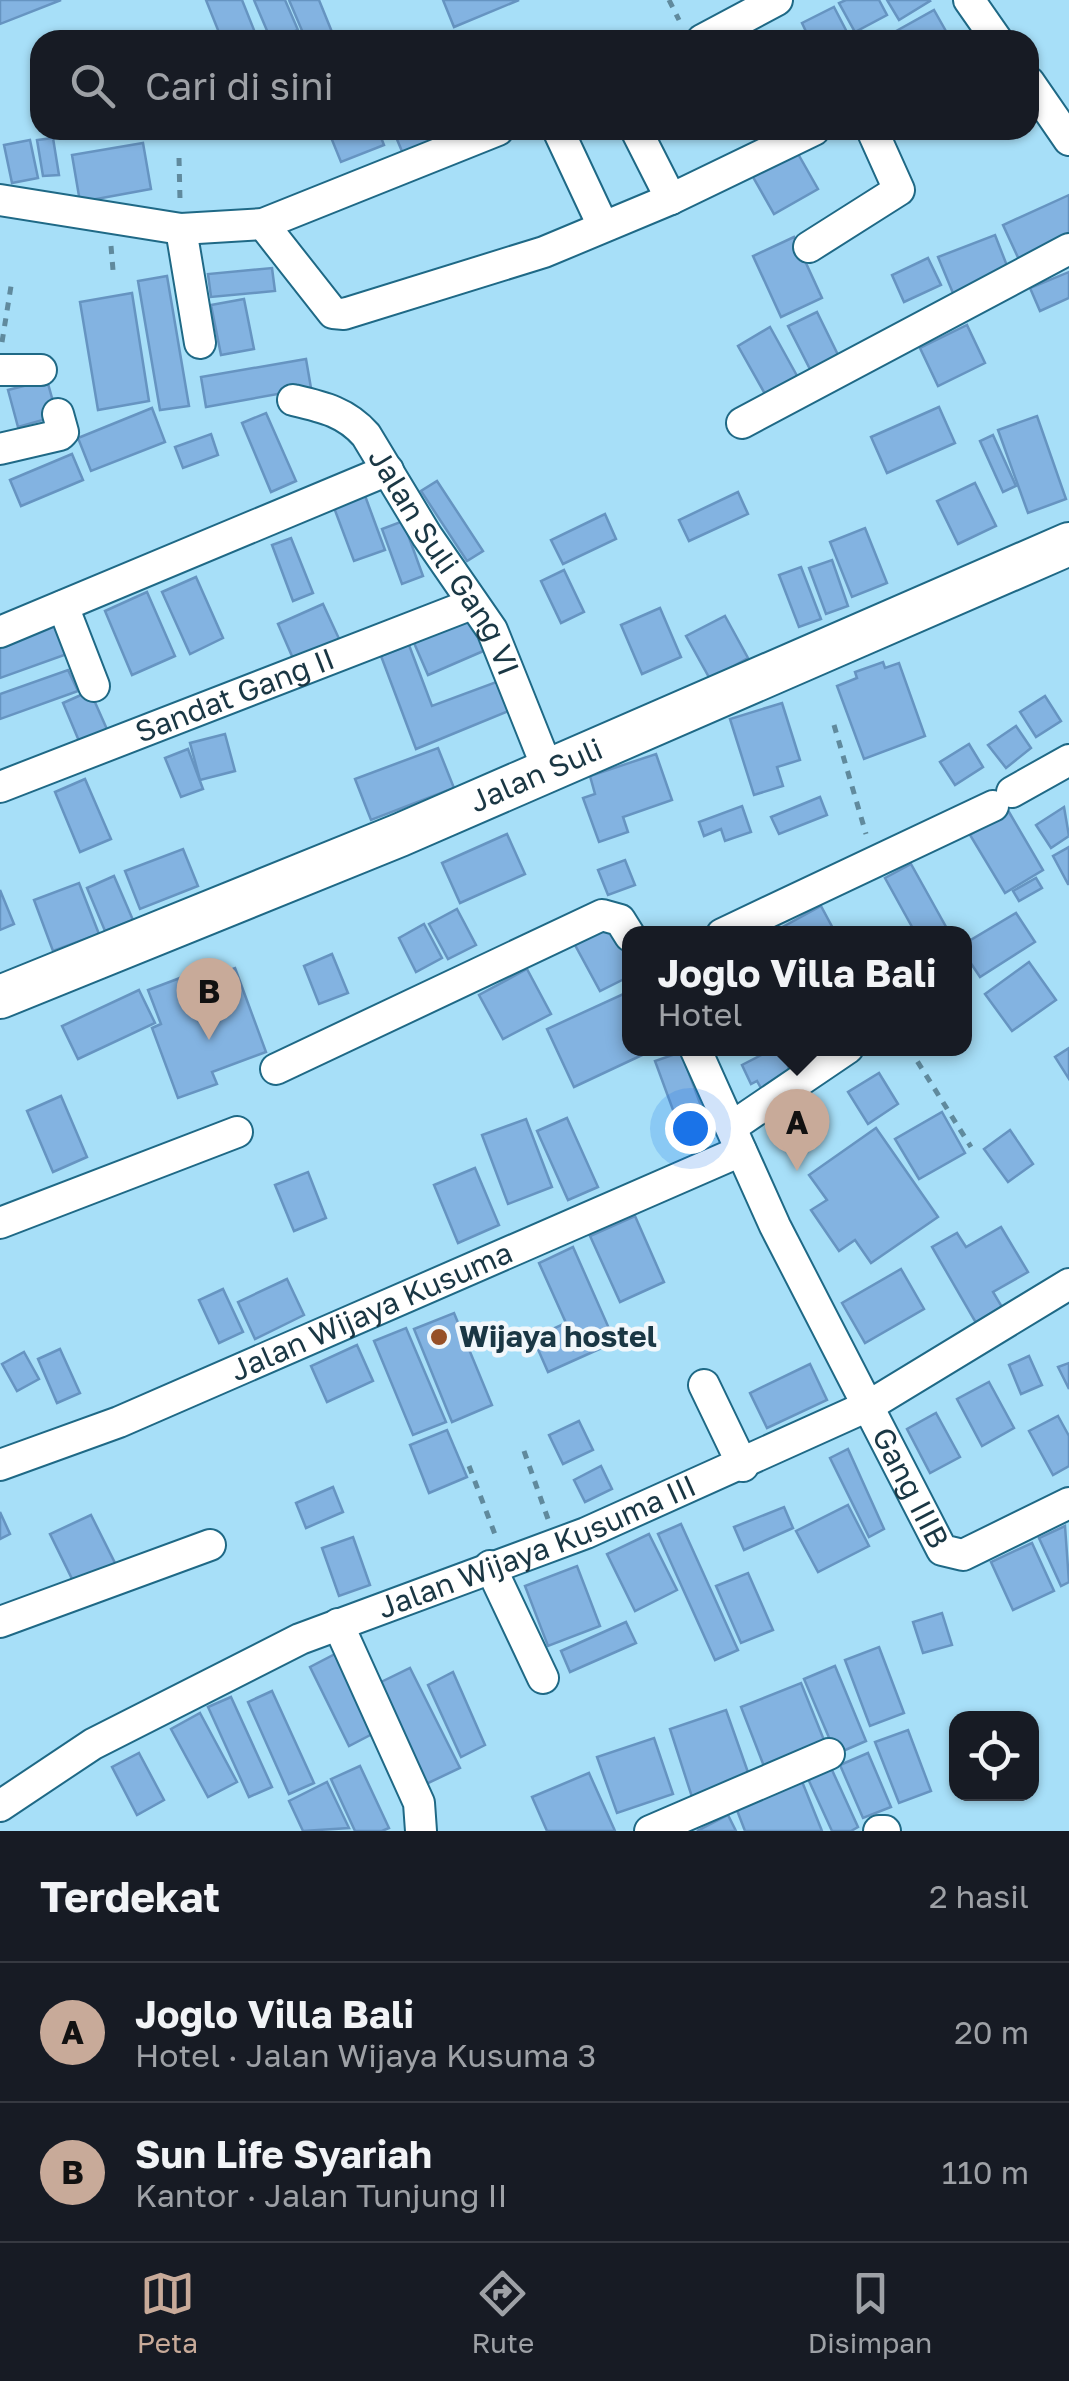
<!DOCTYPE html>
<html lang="id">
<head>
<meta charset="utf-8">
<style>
  :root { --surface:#171b24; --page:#20242c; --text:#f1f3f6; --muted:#9ea1a6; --line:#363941; --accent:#c8aa99 }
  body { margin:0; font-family:"Golos Text",sans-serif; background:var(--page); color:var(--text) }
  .controls { position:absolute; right:30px; bottom:30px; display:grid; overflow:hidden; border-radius:20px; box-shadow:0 2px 8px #0004 }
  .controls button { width:90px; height:90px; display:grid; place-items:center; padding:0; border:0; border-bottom:2px solid var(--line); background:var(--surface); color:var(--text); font:50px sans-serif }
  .you { position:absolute; left:690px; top:1128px; width:35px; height:35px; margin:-25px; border:8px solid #fff; border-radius:50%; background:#1a73e8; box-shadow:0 0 0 15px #1a73e833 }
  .badge { display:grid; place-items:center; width:65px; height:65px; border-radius:50%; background:var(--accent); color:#111; font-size:32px; font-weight:700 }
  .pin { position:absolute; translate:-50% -82px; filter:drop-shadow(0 2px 5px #0008) }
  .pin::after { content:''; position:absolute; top:52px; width:35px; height:30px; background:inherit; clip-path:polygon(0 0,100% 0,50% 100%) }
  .popup { position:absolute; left:622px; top:926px; width:350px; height:130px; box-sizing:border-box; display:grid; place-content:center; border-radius:20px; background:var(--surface); filter:drop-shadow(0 2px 8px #0005); font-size:32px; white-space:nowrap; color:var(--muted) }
  .popup b { font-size:38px; color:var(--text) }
  .popup::after { content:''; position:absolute; left:50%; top:100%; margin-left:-20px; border:20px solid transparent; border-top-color:var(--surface) }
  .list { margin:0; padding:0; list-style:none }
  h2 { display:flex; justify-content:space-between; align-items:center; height:130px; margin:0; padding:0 40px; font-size:42px }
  h2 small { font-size:32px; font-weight:400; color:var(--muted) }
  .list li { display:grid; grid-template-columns:65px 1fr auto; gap:30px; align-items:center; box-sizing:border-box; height:140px; padding:0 40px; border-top:2px solid var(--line) }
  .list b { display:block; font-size:38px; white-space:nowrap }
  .list p { margin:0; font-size:32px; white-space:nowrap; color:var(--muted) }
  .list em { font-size:32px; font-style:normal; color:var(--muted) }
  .icon { flex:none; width:55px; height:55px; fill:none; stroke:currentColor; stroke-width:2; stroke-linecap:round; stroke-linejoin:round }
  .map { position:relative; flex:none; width:1069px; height:1831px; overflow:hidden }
  .search { position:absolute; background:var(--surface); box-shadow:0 2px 8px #0004; left:30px; right:30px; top:30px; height:110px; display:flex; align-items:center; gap:25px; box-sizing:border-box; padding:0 35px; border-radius:30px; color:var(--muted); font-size:38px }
  .sheet { height:410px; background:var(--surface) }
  nav { display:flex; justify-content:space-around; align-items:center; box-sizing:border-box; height:140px; border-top:2px solid var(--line); background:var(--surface); font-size:28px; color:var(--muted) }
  nav a { display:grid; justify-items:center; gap:5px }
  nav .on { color:var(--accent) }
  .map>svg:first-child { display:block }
  .building { fill:#83b3e1; stroke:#6694c1; stroke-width:2.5 }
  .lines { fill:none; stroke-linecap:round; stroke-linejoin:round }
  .street-casing { stroke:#1f6986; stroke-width:34 }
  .secondary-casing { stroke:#1f6986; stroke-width:46 }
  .path { stroke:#608a9d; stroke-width:5; stroke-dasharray:8 8; stroke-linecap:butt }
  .street { stroke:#fff; stroke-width:30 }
  .secondary { stroke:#fff; stroke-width:42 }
  .poi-dot { fill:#965028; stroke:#f1f7fb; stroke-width:4 }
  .labels { text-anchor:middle; stroke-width:9; stroke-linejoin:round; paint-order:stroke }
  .street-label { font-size:30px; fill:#1a3744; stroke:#f1f7fb }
  .poi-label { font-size:30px; font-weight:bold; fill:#1a3744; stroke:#f1f7fb; text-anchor:start }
</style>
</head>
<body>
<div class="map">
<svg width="1069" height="1831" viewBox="0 0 1069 1831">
  <rect width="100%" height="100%" fill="#a7dff8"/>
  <g class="building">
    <path d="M0 0H61L0 24Z"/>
    <path d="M206 0H242L258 40H222Z"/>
    <path d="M254 0H285L298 30 271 40Z"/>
    <path d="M289 0H319L334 37 306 40Z"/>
    <path d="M443 0H519L454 27Z"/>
    <path d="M846 0H879L887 15 855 32 839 3Z"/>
    <path d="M887 0H929L930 1 899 20Z"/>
    <path d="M834 7 849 36 810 40 802 23Z"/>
    <path d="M934 10 951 40H882V39Z"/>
    <path d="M328 130H378L384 145 341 162Z"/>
    <path d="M393 130H436L441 140 404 156Z"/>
    <path d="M53 138 59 175 43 176 37 140Z"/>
    <path d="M30 140 38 178 12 183 4 145Z"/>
    <path d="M143 143 151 189 80 202 72 155Z"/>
    <path d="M797 152 818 189 774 214 753 177Z"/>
    <path d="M1069 195V242L1021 264 1003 225Z"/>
    <path d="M995 235 1011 276 955 298 938 257Z"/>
    <path d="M794 237 822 298 781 317 753 256Z"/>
    <path d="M928 258 941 285 904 302 892 275Z"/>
    <path d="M272 268 275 291 211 297 208 274Z"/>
    <path d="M1069 272V298L1040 311 1030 288Z"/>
    <path d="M167 276 189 406 160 410 138 281Z"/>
    <path d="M132 293 149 401 98 410 80 302Z"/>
    <path d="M244 299 254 349 221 355 211 305Z"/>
    <path d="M817 312 840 359 812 373 788 326Z"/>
    <path d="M967 325 985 363 938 386 920 348Z"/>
    <path d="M770 327 801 383 769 401 738 346Z"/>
    <path d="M306 359 311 388 206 407 201 377Z"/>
    <path d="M47 380 57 416 18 427 8 390Z"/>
    <path d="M939 407 955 443 887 473 871 437Z"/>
    <path d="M152 408 165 442 91 471 78 438Z"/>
    <path d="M266 413 296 481 271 492 242 423Z"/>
    <path d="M1037 416 1066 499 1028 513 998 430Z"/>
    <path d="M211 434 218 455 183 468 175 447Z"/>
    <path d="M993 435 1016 486 1003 492 980 441Z"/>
    <path d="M72 454 83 480 21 506 10 480Z"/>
    <path d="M437 481 483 551 467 561 421 491Z"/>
    <path d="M975 483 996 526 958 544 937 501Z"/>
    <path d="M738 492 748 514 689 541 679 520Z"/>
    <path d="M364 493 385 550 354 561 333 505Z"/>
    <path d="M605 514 616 539 563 564 551 540Z"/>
    <path d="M403 521 423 576 402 584 382 529Z"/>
    <path d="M865 528 887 583 852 597 830 542Z"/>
    <path d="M291 538 313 593 293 601 272 545Z"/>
    <path d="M832 560 848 606 826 614 809 568Z"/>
    <path d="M801 567 821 619 799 627 779 575Z"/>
    <path d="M564 570 584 612 561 623 541 581Z"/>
    <path d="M196 577 223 638 190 654 162 592Z"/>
    <path d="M147 592 175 656 132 675 105 611Z"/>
    <path d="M323 604 341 643 295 663 278 624Z"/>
    <path d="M660 608 681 657 642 674 621 625Z"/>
    <path d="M725 616 748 658 710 679 686 636Z"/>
    <path d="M475 617 488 649 428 675 414 643Z"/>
    <path d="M55 623 67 654 0 678V643Z"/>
    <path d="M409 645 432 706 507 678 518 707 416 749 381 656Z"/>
    <path d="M883 662 885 668 899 663 925 736 864 759 837 686 857 678 855 672Z"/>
    <path d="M68 670 78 691 0 719V694Z"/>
    <path d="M90 691 110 736 82 748 63 703Z"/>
    <path d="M1045 696 1061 721 1036 737 1020 712Z"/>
    <path d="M782 703 800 760 777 767 783 786 754 795 730 719Z"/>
    <path d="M1016 726 1031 748 1006 768 988 745Z"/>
    <path d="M225 734 235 771 200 780 190 743Z"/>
    <path d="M969 744 983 767 955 785 940 762Z"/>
    <path d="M438 748 454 788 371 820 355 779Z"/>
    <path d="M188 749 203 789 181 797 165 758Z"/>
    <path d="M656 754 672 800 623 817 628 832 599 842 583 798 595 794 590 776Z"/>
    <path d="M85 779 111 839 80 852 55 792Z"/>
    <path d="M820 797 827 815 779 834 771 817Z"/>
    <path d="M742 806 751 832 725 841 721 829 704 836 699 822Z"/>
    <path d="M1064 807 1069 836 1051 848 1036 825Z"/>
    <path d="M1009 812 1043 870 1005 893 970 835Z"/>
    <path d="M507 834 525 874 460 903 442 863Z"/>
    <path d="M1069 847V884H1068L1053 856Z"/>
    <path d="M183 849 198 886 140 909 125 871Z"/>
    <path d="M625 860 635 885 608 895 598 870Z"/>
    <path d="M911 864 950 934H916L885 878Z"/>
    <path d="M114 876 133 920 105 931 87 888Z"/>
    <path d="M1036 878 1042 888 1019 901 1013 891Z"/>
    <path d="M79 883 99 934 53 951 34 900Z"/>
    <path d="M0 890 14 924 0 930Z"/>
    <path d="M821 906 836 934H782L779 929Z"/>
    <path d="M457 909 476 945 448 959 429 924Z"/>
    <path d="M1016 913 1035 942 980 977 964 953V944Z"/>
    <path d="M424 924 442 958 416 972 399 938Z"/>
    <path d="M615 924 630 952V976L600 991 575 945Z"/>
    <path d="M332 954 348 993 319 1004 304 966Z"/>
    <path d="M1029 962 1056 1000 1012 1031 985 994Z"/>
    <path d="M235 968 266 1052 212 1072 217 1084 178 1098 152 1028 161 1024 148 990 180 978 183 987Z"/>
    <path d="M527 969 551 1014 503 1039 479 995Z"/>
    <path d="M139 990 155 1023 78 1059 62 1026Z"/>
    <path d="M630 991V1048H657L574 1087 547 1029Z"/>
    <path d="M775 1048H783L791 1077 762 1090 757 1081 751 1084 742 1065Z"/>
    <path d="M1069 1048V1079L1055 1057Z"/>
    <path d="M681 1052 713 1138 687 1148 655 1061Z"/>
    <path d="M879 1073 898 1104 868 1124 848 1092Z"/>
    <path d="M61 1096 87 1157 53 1172 27 1111Z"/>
    <path d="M942 1112 965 1153 919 1179 895 1139Z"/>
    <path d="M567 1118 598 1187 568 1200 537 1131Z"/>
    <path d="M526 1119 552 1187 508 1204 482 1135Z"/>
    <path d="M876 1128 938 1217 871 1263 855 1240 839 1251 811 1210 827 1200 809 1175Z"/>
    <path d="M1010 1130 1033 1164 1008 1182 984 1149Z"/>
    <path d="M475 1168 499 1225 458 1243 434 1185Z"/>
    <path d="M308 1172 326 1218 294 1231 275 1185Z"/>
    <path d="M635 1216 664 1282 620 1302 590 1236Z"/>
    <path d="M1001 1227 1028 1272 993 1292 1005 1312 979 1328 932 1247 957 1233 966 1247Z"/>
    <path d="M573 1247 615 1342 548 1372 533 1338 566 1323 539 1263Z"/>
    <path d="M901 1269 924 1309 865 1343 842 1303Z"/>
    <path d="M287 1279 304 1315 255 1339 238 1302Z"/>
    <path d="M223 1289 243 1332 219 1343 199 1300Z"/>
    <path d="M454 1313 492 1405 452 1422 414 1329Z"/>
    <path d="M406 1328 446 1422 413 1435 374 1341Z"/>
    <path d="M357 1345 373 1381 327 1402 311 1366Z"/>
    <path d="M60 1349 80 1393 57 1403 38 1359Z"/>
    <path d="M24 1352 39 1379 17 1391 2 1364Z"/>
    <path d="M1029 1356 1042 1385 1021 1394 1009 1365Z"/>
    <path d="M1069 1363V1389L1058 1367Z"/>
    <path d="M810 1364 827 1400 767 1428 750 1393Z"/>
    <path d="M989 1382 1014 1428 982 1446 957 1399Z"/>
    <path d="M936 1413 960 1457 930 1473 907 1429Z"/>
    <path d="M1058 1416 1069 1436V1466L1053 1475 1029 1431Z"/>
    <path d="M579 1421 593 1450 563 1464 549 1435Z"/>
    <path d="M447 1430 467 1477 429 1493 410 1445Z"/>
    <path d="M848 1449 884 1529 869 1537 830 1458Z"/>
    <path d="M601 1466 612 1489 585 1502 574 1480Z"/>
    <path d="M333 1487 343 1512 306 1528 296 1503Z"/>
    <path d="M848 1505 869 1546 818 1572 796 1531Z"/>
    <path d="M784 1507 793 1528 744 1550 734 1527Z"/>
    <path d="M0 1512 10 1534 0 1539Z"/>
    <path d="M91 1515 118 1569 77 1589 50 1534Z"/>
    <path d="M681 1524 738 1650 715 1660 658 1534Z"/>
    <path d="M1065 1526 1069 1582 1061 1586 1039 1538Z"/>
    <path d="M649 1534 677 1590 635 1611 607 1554Z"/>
    <path d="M353 1537 370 1585 339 1596 322 1548Z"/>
    <path d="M1032 1543 1054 1591 1013 1610 991 1562Z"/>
    <path d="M577 1566 600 1626 548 1646 525 1586Z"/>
    <path d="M748 1573 773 1630 741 1643 716 1586Z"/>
    <path d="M942 1613 952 1645 923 1653 913 1622Z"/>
    <path d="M626 1622 636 1643 570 1672 561 1651Z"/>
    <path d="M879 1647 904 1713 870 1726 845 1660Z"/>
    <path d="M339 1652 378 1731 349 1746 310 1667Z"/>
    <path d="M835 1666 866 1741 836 1754 804 1679Z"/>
    <path d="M410 1668 460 1768 426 1784 377 1684Z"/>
    <path d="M453 1672 485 1745 461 1757 428 1685Z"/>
    <path d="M801 1683 828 1750 767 1774 741 1707Z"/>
    <path d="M272 1691 314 1783 289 1794 248 1702Z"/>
    <path d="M231 1697 272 1787 249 1797 208 1707Z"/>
    <path d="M726 1710 750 1778 692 1797 670 1729Z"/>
    <path d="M200 1713 237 1782 208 1797 171 1729Z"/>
    <path d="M908 1730 931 1791 899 1803 875 1742Z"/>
    <path d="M654 1738 673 1794 617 1813 597 1757Z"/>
    <path d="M139 1753 164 1800 137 1815 112 1767Z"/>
    <path d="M868 1753 891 1807 863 1818 840 1765Z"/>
    <path d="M827 1759 858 1827 851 1831H832L804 1770Z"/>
    <path d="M360 1766 389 1828 382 1831H355L331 1779Z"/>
    <path d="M589 1773 615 1831H547L532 1797Z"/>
    <path d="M801 1779 822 1831H745L735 1805Z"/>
    <path d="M327 1782 349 1828 303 1831 289 1801Z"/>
    <path d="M728 1815 736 1831H697Z"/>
  </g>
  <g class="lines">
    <g class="street-casing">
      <g id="street">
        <path d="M969 0 997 40"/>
        <path d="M702 40 777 0"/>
        <path d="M1029 82 1069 140"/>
        <path d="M558 130 603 226"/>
        <path d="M636 130 671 199"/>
        <path d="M0 200 181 229 263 224 498 130"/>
        <path d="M263 224 333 313 344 314 544 252 671 199 814 130"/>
        <path d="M181 229 200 343"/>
        <path d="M809 247 899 190 872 130"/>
        <path d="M0 370H41"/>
        <path id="s1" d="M293 400C323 407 346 412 366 435L427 536 492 630 548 770"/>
        <path d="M742 423 1069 249"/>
        <path d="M0 449 60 435 63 432 58 414"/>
        <path d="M63 606 94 686"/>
        <path d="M0 632 388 470"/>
        <path id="s2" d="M0 787 472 604"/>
        <path d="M1012 792 1069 760"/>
        <path d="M722 934 993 806"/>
        <path id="s3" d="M695 1048 775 1226 942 1550 963 1555 1069 1503"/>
        <path d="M276 1069 602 915 620 920 630 936"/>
        <path d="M733 1126 848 1048"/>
        <path d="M0 1223 237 1132"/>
        <path d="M704 1385 743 1466"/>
        <path id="s4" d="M0 1465 119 1422 741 1151"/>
        <path d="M490 1566 543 1678"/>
        <path d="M0 1622 210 1545"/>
        <path d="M338 1624 419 1803 421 1831"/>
        <path id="s5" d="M0 1806 93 1744 300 1639 586 1533 870 1405 1069 1284"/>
        <path d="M650 1831 829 1754"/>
        <path d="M879 1831H885"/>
      </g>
    </g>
    <g class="secondary-casing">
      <g id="secondary">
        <path id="s6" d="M0 997 400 835 1069 544"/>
      </g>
    </g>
    <g class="path">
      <path d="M669 0 679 20"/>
      <path d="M179 158 180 200"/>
      <path d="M111 246 113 270"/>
      <path d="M2 342 12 280"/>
      <path d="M834 725 866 834"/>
      <path d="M909 1048 971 1147"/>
      <path d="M524 1451 548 1519"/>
      <path d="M469 1466 496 1537"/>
    </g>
    <use href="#street" class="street"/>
    <use href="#secondary" class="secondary"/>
  </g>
  <circle class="poi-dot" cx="439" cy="1337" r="10"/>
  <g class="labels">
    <g class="street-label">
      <text dy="10" stroke="none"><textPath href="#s1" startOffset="232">Jalan Suli Gang VI</textPath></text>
      <text dy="10" stroke="none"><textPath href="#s2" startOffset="252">Sandat Gang II</textPath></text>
      <text dy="10" stroke="none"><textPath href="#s6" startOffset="580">Jalan Suli</textPath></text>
      <text dy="10" stroke="none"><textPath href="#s4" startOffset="402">Jalan Wijaya Kusuma</textPath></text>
      <text dy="10" stroke="none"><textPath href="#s3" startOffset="490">Gang IIIB</textPath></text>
      <text dy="10" stroke="none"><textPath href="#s5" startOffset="598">Jalan Wijaya Kusuma III</textPath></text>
    </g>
    <g class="poi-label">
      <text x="459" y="1347">Wijaya hostel</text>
    </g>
  </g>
</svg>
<div class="controls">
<button><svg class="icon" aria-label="locate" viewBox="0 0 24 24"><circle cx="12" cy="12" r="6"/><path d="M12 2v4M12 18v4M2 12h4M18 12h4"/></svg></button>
</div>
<div class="you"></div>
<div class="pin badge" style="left:797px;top:1171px">A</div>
<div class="popup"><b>Joglo Villa Bali</b>Hotel</div>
<div class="pin badge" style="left:209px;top:1040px">B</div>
<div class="search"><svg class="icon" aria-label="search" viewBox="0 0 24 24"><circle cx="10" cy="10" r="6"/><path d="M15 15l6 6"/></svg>Cari di sini</div>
</div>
<section class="sheet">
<h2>Terdekat<small>2 hasil</small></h2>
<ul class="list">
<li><span class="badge">A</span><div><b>Joglo Villa Bali</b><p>Hotel · Jalan Wijaya Kusuma 3</p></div><em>20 m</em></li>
<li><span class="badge">B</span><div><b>Sun Life Syariah</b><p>Kantor · Jalan Tunjung II</p></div><em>110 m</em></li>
</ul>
</section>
<nav>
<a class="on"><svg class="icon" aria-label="map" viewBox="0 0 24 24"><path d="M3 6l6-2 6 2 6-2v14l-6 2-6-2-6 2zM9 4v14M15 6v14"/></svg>Peta</a>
<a><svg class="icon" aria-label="directions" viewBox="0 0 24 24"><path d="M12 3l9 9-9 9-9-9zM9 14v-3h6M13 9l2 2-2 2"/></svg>Rute</a>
<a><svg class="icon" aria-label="saved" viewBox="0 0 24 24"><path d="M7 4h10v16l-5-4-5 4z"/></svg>Disimpan</a>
</nav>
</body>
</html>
